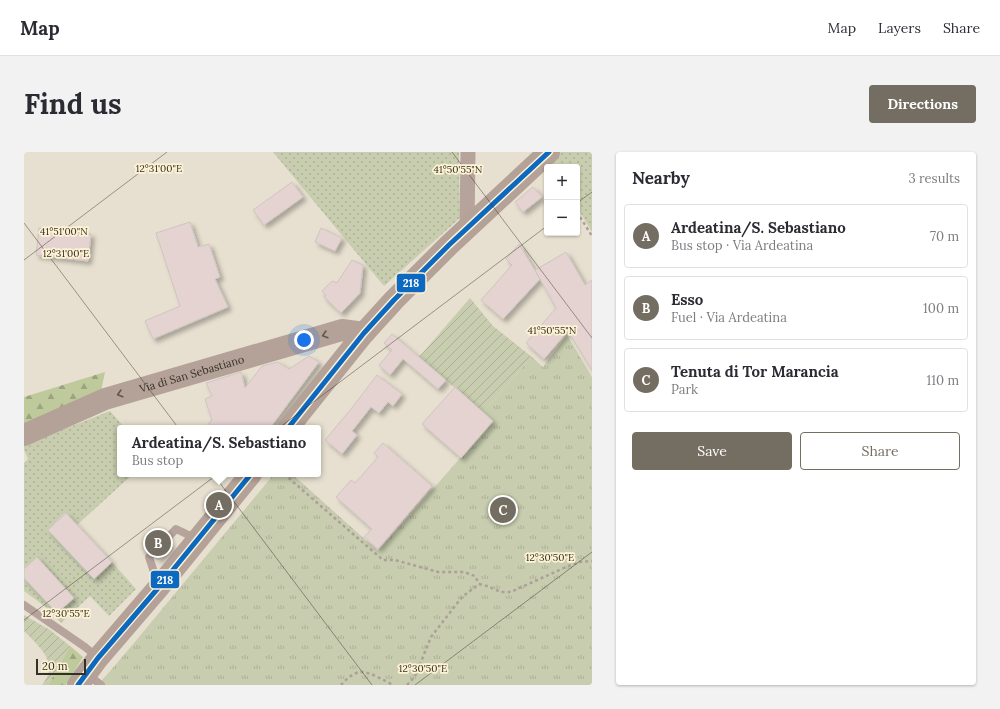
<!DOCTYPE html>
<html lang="en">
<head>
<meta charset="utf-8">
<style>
  :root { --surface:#fff; --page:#f2f2f3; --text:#2b2b33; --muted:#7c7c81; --line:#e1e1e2; --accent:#736e61 }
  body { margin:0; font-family:Lora,serif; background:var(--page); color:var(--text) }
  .controls { position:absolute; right:12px; top:12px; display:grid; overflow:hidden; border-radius:4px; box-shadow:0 1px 3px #0004 }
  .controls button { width:36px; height:36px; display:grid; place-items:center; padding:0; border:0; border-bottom:1px solid var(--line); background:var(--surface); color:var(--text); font:20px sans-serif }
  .scale { position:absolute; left:12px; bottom:10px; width:50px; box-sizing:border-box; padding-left:4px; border:2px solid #353025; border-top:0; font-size:11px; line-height:14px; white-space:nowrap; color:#353025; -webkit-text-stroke:3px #fdf2d4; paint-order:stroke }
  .you { position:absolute; left:280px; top:188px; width:14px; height:14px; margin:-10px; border:3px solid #fff; border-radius:50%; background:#1a73e8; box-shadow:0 0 0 6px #1a73e833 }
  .badge { display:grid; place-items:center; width:26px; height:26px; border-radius:50%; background:var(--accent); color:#fff; font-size:13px; font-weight:700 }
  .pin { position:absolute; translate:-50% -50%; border:2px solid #fff; box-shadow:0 1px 4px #0006 }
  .popup { position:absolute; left:93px; top:273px; width:204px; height:52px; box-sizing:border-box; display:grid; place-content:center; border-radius:4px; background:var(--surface); filter:drop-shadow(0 1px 3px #0005); font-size:13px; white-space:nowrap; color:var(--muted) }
  .popup b { font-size:15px; color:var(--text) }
  .popup::after { content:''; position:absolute; left:50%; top:100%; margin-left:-8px; border:8px solid transparent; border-top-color:var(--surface) }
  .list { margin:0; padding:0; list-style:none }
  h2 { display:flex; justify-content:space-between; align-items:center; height:52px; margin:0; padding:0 16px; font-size:17px }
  h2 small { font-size:13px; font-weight:400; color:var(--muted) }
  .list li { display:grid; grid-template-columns:26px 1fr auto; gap:12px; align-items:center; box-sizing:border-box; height:64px; margin:0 8px 8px; padding:0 8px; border:1px solid var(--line); border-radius:4px }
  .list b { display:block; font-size:15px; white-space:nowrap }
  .list p { margin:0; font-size:13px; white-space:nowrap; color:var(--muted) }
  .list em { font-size:13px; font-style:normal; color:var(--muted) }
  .actions { display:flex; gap:8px; padding:12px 16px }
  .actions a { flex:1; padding:9px 0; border:1px solid var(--accent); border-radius:4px; text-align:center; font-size:14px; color:var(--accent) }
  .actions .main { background:var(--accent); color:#fff }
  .map { position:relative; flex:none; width:568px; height:533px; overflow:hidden; border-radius:4px }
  header { display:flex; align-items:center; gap:24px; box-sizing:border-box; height:56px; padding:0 20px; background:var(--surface); border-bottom:1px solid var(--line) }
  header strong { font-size:19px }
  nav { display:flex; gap:22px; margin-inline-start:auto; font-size:14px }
  .intro { display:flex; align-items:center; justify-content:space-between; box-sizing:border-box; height:96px; padding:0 24px }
  h1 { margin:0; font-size:28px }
  .button { padding:10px 18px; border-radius:4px; background:var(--accent); color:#fff; font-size:14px; font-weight:700 }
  main { display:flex; gap:24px; padding:0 24px }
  aside { flex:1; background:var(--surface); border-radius:4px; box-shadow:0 1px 3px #0004 }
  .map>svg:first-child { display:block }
  .grass { fill:url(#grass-dots) }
  .forest { fill:url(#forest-firs) }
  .park { fill:url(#park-tufts) }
  .garden { fill:url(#garden-furrows) }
  .building { fill:#e5d3d1; stroke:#cec5c0; filter:url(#shadow) }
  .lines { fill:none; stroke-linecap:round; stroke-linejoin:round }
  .path { stroke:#aca099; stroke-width:2.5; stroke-dasharray:3 3; stroke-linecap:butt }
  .lane { stroke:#b6a49c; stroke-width:8 }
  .street { stroke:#b6a49c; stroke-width:15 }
  .secondary { stroke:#b4a198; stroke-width:22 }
  .bus-1-casing { stroke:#fdf2d4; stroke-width:8 }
  .bus-1 { stroke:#0c69bf; stroke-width:5 }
  .oneway { stroke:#61584d }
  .ticks { fill:none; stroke:#353025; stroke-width:1; stroke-opacity:0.45 }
  .labels { text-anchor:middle; stroke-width:3.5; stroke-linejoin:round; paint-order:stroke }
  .street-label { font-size:11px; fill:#353025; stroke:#fdf2d4 }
  .ticks-label { font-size:10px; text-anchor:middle; fill:#353025; stroke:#fdf2d4; stroke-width:3.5; stroke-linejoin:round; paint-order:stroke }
  .line-badge { stroke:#fdf2d4; stroke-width:1.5 }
  .badge-label { font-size:11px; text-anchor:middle; font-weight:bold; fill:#fff }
</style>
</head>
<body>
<header>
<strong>Map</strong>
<nav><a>Map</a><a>Layers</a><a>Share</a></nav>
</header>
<div class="intro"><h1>Find us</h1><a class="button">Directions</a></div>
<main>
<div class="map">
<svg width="568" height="533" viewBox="0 0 568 533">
  <defs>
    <pattern id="grass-dots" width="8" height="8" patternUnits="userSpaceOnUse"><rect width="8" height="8" fill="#c7cdae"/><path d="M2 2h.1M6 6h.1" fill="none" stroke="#acb096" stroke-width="1.8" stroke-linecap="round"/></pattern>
    <pattern id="forest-firs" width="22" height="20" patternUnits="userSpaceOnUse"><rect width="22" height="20" fill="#bfca9c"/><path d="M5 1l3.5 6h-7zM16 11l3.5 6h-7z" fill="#9ca47f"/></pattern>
    <pattern id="park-tufts" width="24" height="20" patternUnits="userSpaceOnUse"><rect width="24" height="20" fill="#c7cdae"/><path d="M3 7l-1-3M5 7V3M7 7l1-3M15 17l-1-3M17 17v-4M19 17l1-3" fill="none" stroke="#acb096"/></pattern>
    <pattern id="garden-furrows" width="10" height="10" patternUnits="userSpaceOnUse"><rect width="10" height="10" fill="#c7cdae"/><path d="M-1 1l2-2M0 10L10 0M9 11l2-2" fill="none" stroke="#acb096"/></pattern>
    <filter id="shadow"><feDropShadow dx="3.5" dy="3.5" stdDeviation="2" flood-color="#0004"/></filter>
  </defs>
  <rect width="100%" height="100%" fill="#e7e0d0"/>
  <g class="grass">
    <path d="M249 0H435L436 66 360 134Z"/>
    <path d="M537 0H568V80L553 55V15H529L526 9Z"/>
    <path d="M86 259 101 276H96V322H109L53 373 41 361 24 378 70 426 88 410 112 437 85 464 66 444 37 471 23 456 0 439V426L33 461 50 446 13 406 0 417V311L4 307 0 298V293Z"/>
  </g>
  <g class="forest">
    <path d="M81 220 76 244 0 277V245Z"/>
    <path d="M46 494 59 505 42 533H24Z"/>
  </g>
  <path class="park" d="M543 183 568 225V533H74L110 491 250 322H268L354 399 469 269 459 260 508 205 519 215Z"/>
  <g class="garden">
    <path d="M446 146 469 174 508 205 459 260 395 205Z"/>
    <path d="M0 463 26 478 46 494 24 533H18C22 528 27 519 25 512 23 501 8 487 0 479Z"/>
  </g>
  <g class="building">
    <path d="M268 30 279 45 240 73 229 58Z"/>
    <path d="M509 35 518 45 499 60 491 50Z"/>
    <path d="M166 70 174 95 185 92 196 125 191 127 204 155 129 187 121 169 156 154 132 81Z"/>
    <path d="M15 76 67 82 64 109 12 103Z"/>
    <path d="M297 76 318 86 311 99 291 90Z"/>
    <path d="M495 92 516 127 479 167 457 148 488 113 482 107Z"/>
    <path d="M542 100 561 133 568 128V218L544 179 520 207 502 191 532 156 511 118Z"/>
    <path d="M328 108 339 113 336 141 317 161 300 145 302 144 298 139 308 129 313 131Z"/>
    <path d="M368 182 422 228 414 237 379 207 366 223 355 213 368 198 360 191Z"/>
    <path d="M285 204 295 210 246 276H181L188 268 181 247 188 244 182 231 217 220 221 236 238 214 254 210 265 217Z"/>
    <path d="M353 223 378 242 369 254 364 250 355 261 347 255 328 279 333 283 318 302 301 288 327 257Z"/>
    <path d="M431 235 469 269 437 306 398 272Z"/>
    <path d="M359 291 408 334 354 397 340 385 348 377 312 345 327 328 331 331 354 305 350 301Z"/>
    <path d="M42 361 88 410 70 427 24 378Z"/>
    <path d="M135 381 138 384 124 399 120 396Z"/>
    <path d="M146 391 148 393 134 408 132 406Z"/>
    <path d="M13 405 50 446 33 461 0 426V417Z"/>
  </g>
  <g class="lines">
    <g class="path">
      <path d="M553 60 568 84"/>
      <path d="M260 322 359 408H371L414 420H440L451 424 455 432"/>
      <path d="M455 432 463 434 477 440H487L544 414 556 410 568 409"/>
      <path d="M317 533C321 528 329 521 336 520 345 519 361 529 369 533"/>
      <path d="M383 533 387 529 392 522 407 485 438 445 455 432"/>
    </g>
    <g class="lane">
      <path d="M134 432 125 405 152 377 173 387"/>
      <path d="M0 453 61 495 73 505"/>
      <path d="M63 522 77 533"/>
    </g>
    <path class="street" d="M443 77 444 0"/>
    <g class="secondary">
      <path d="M264 276 340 181 370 148 425 93 525 0"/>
      <path id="s1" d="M0 283 81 247 318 178 340 181"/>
      <path d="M54 533 74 506 135 435 227 322"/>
    </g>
    <g class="bus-1-casing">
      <g id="bus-1">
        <path d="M264 276 340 181 370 148 425 93 525 0"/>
        <path d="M54 533 74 506 135 435 227 322"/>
      </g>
    </g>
    <use href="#bus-1" class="bus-1"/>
  </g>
  <defs><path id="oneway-chevron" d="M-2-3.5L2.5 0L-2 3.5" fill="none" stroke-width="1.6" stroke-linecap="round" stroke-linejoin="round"/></defs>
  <g class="oneway">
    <use href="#oneway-chevron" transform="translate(301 183) rotate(164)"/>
    <use href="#oneway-chevron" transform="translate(96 242) rotate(164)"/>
  </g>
  <path class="ticks" d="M428 0 568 186M553 51 568 40M0 71 348 533M0 108 143 0M0 468 523 74M391 533 568 400"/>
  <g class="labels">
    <g class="street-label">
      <text dy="4" stroke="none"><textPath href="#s1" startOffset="179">Via di San Sebastiano</textPath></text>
    </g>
  </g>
  <g class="ticks-label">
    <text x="135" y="20">12°31'00"E</text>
    <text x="434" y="21">41°50'55"N</text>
    <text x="40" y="83">41°51'00"N</text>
    <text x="42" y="105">12°31'00"E</text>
    <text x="528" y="182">41°50'55"N</text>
    <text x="526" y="409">12°30'50"E</text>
    <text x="42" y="465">12°30'55"E</text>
    <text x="399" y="520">12°30'50"E</text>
  </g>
  <g class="line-badge">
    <rect x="372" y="121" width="30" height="20" rx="4" fill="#0c69bf"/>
    <rect x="126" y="418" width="30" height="19" rx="4" fill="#0c69bf"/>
  </g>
  <g class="badge-label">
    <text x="387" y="135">218</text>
    <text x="141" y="432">218</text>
  </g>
</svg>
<div class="controls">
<button>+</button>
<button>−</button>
</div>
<div class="scale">20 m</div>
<div class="you"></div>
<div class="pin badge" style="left:195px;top:353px">A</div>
<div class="popup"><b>Ardeatina/S. Sebastiano</b>Bus stop</div>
<div class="pin badge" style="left:134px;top:391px">B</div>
<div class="pin badge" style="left:479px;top:358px">C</div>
</div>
<aside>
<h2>Nearby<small>3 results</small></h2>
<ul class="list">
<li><span class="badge">A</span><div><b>Ardeatina/S. Sebastiano</b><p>Bus stop · Via Ardeatina</p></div><em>70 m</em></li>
<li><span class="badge">B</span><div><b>Esso</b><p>Fuel · Via Ardeatina</p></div><em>100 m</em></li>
<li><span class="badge">C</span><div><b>Tenuta di Tor Marancia</b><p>Park</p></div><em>110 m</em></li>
</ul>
<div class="actions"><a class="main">Save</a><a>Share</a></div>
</aside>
</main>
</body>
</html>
